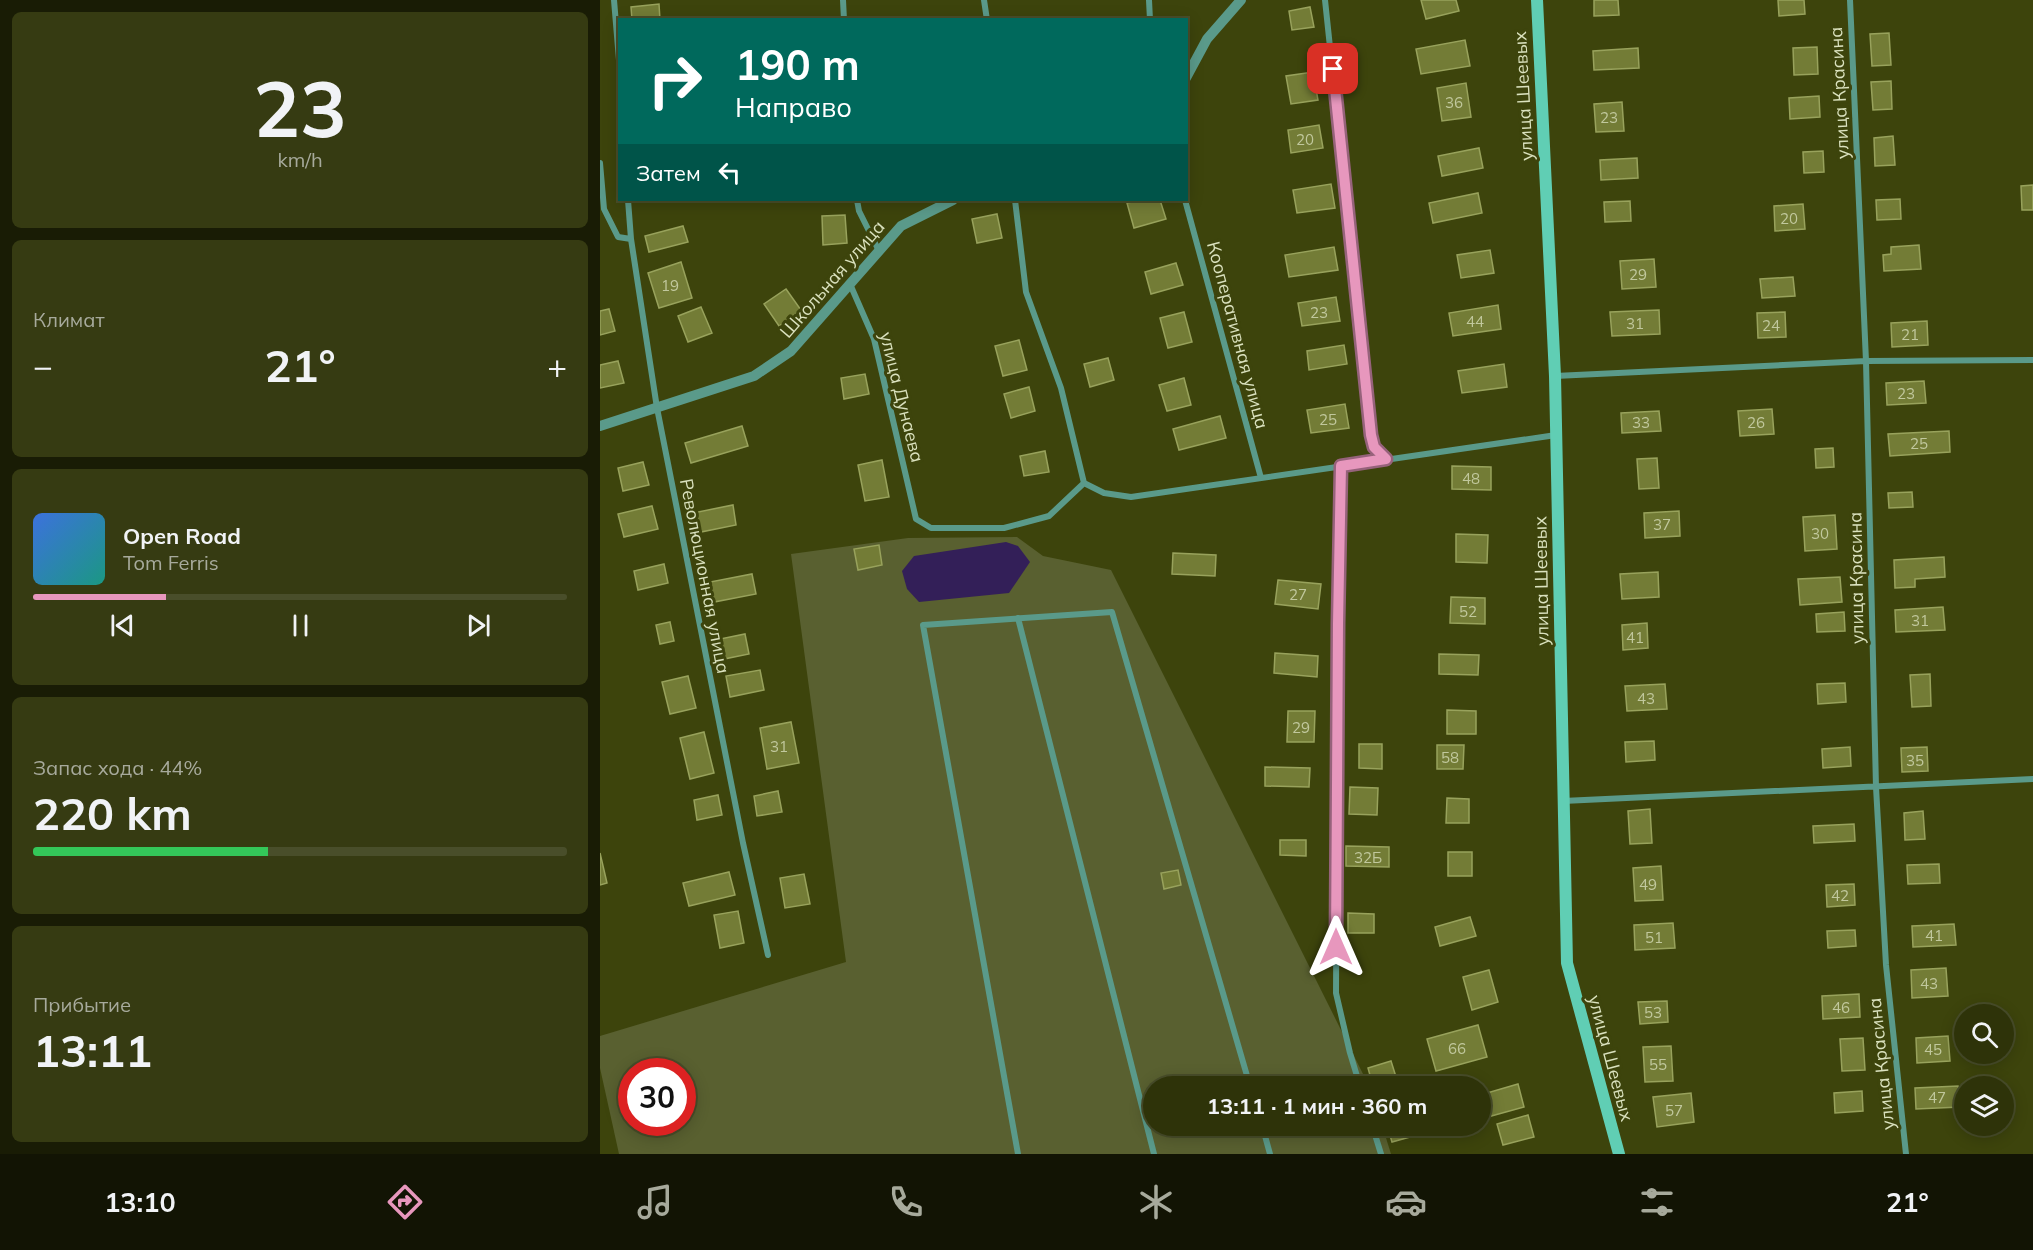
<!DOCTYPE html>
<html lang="ru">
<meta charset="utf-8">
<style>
:root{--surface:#2e3309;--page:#363b12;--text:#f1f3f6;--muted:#a7aa9c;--line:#494e2a;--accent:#e797bd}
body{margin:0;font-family:Mulish,sans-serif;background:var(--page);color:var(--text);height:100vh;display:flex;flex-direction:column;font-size:22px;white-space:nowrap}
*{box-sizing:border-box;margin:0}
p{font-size:20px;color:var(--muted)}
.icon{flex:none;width:33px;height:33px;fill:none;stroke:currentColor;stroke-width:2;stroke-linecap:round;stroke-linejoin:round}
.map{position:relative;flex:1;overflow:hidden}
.side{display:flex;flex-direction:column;gap:12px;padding:12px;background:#191c05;width:600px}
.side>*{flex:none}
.banner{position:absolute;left:18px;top:18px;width:570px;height:183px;border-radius:0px;box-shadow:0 3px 15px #0003,0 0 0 2px var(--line);background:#00695c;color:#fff;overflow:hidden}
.tools{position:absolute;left:1354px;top:1004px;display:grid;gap:12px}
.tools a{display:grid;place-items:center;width:60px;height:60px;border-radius:50%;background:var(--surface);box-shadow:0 3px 15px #0003,0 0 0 2px var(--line);font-size:30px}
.speed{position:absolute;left:18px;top:1058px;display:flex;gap:12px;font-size:30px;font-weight:700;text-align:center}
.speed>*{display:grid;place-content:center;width:78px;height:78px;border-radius:50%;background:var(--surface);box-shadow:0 3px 15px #0003,0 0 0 2px var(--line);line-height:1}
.speed .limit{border:9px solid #d22;background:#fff;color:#111}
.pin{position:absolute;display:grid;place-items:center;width:51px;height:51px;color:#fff;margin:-26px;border-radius:12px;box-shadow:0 3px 9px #0006}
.me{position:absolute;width:66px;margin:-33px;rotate:0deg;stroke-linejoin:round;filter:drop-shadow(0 0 4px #0008)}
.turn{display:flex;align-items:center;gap:21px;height:126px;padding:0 18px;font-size:27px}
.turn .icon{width:78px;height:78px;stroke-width:2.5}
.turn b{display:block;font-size:42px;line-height:51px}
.then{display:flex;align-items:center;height:57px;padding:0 18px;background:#0003;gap:12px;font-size:22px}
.big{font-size:45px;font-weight:700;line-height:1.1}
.side .card{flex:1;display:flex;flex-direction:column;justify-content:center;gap:9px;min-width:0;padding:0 21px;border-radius:9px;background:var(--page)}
.side .dial{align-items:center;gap:0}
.dial b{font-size:78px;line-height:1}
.song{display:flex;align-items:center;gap:18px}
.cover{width:72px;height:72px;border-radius:9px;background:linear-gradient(135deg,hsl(220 70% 55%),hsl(170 70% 35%))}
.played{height:6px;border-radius:3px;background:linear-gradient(90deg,var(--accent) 25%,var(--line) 25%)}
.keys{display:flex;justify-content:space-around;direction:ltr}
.heat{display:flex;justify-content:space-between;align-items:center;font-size:33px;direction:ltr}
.charge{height:9px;border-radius:4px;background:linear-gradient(90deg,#34c759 44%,var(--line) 0)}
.trip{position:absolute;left:543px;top:1076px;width:348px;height:60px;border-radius:30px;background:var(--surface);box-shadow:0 3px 15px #0003,0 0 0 2px var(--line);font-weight:700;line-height:60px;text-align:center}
.dock{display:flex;height:96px;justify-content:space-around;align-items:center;background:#121404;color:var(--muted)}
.dock .icon{width:42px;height:42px}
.dock .selected{color:var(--accent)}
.dock b{font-size:27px;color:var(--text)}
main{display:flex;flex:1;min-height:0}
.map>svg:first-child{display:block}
.green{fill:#596030;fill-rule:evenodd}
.water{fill:#331f58}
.building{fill:#737c36;stroke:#98a25c;stroke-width:1.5}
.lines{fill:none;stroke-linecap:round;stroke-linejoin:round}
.minor{stroke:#5a9a8a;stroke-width:6}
.tertiary{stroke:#5a9a8a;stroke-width:10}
.secondary{stroke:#60ceb4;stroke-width:12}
.route-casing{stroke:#96627b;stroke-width:15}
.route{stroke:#e797bd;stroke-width:10}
.labels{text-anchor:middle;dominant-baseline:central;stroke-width:6;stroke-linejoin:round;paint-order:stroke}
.number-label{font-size:15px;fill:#c1c89d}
.street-label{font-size:18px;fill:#dbe2bf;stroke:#3d440c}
</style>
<main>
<section class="side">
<div class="card dial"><b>23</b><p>km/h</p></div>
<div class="card"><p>Климат</p>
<div class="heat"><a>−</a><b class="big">21°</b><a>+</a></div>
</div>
<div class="card">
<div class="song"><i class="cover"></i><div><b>Open Road</b><p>Tom Ferris</p></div></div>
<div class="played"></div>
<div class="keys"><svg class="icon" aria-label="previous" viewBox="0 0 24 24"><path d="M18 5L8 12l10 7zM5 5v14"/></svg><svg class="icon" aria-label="pause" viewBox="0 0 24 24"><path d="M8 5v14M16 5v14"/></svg><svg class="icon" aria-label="next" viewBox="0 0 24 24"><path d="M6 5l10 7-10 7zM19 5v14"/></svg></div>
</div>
<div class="card"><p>Запас хода · 44%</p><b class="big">220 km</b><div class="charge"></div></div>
<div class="card"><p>Прибытие</p><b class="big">13:11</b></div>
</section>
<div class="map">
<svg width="1433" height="1154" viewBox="0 0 1433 1154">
<rect width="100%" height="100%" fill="#3d440c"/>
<path class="green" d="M417 537 443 556 511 570 769 1086H554V1125H782L791 1154H19L0 1068V1036L246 962 191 554 308 538ZM32 1071H82V1122H32Z"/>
<path class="water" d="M406 542 418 546 430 562 409 593 319 602 307 589 302 571 314 556Z"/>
<path class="building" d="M821 0H856L859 11 826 19Z
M994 0H1018L1019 15 994 16Z
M1178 0H1204L1205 14 1179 16Z
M59 4 60 20H32L31 7Z
M710 7 714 27 692 30 689 11Z
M1289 33 1291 65 1272 66 1270 34Z
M865 40 870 66 821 74 816 49Z
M1217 47 1218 74 1194 75 1193 48Z
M1038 48 1039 68 994 70 993 51Z
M713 72 718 100 691 104 686 76Z
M1291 81 1292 109 1273 110 1271 82Z
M866 83 871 117 842 121 837 88Z
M1219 96 1220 117 1190 119 1189 98Z
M1022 102 1024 131 996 132 994 104Z
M719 125 723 148 691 153 688 130Z
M1293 136 1295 165 1275 166 1274 138Z
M879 148 883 168 842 176 838 156Z
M1223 151 1224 172 1204 173 1203 152Z
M1037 158 1038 178 1001 180 1000 160Z
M731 184 735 208 697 213 693 190Z
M1433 185V210H1422L1421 186Z
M878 193 882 213 833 223 829 203Z
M1300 199 1301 219 1277 220 1276 200Z
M542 200H560L566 219 534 228 527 203Z
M1030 201 1031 221 1005 222 1004 202Z
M1203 204 1205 229 1175 231 1174 206Z
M397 214 402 238 377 243 372 219Z
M245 215 247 243 223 245 222 216Z
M83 226 88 242 49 252 45 236Z
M1319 245 1321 269 1284 271 1283 255 1291 254V247Z
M734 247 738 270 689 277 685 255Z
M890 250 894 273 861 278 857 255Z
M1054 259 1056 287 1022 289 1020 261Z
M81 262 92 298 59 308 48 273Z
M576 263 583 285 551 294 545 272Z
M1193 277 1195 296 1162 298 1160 279Z
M186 289 201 310 179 326 164 304Z
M736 297 740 321 702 326 698 303Z
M898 305 901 329 853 336 849 313Z
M101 307 112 333 88 342 78 316Z
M9 309 15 331 0 335V311Z
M1059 310 1060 334 1012 336 1010 312Z
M584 312 592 342 568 348 560 318Z
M1185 312 1186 337 1158 338 1157 313Z
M1327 321 1328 345 1292 347 1291 323Z
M419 340 427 370 403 376 395 346Z
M744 345 747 364 709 370 707 351Z
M508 358 514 380 490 387 484 364Z
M18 361 24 383 0 388V365Z
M904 364 907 387 862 393 858 371Z
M265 374 269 394 244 399 241 378Z
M584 378 591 405 567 411 559 385Z
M1324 381 1326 403 1287 405 1286 383Z
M429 387 435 411 411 418 404 394Z
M745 404 749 428 711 433 707 410Z
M1172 409 1174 434 1140 436 1138 411Z
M1059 411 1061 431 1022 433 1021 413Z
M620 416 626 438 579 450 573 429Z
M142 426 148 446 91 463 85 443Z
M1349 431 1350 452 1290 456 1288 434Z
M1233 448 1234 467 1216 468 1215 449Z
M445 451 449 472 424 476 420 456Z
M1057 458 1059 488 1039 489 1037 459Z
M282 460 289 497 265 501 258 465Z
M43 462 49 485 23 491 18 468Z
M852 466 891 467V490L852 489Z
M1312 492 1313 507 1289 508 1288 493Z
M133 505 136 525 96 533 93 513Z
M52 506 58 529 24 537 18 514Z
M1079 511 1080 536 1045 538 1044 513Z
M1235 515 1237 549 1205 551 1203 517Z
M856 534 888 535 887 563 856 562Z
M279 545 282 565 258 570 254 549Z
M573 553 616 555 615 576 572 574Z
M1344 557 1345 577 1315 579V587L1295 588 1294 560Z
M64 564 68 583 38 590 34 571Z
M1058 572 1059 597 1022 599 1020 574Z
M152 574 156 594 114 602 110 582Z
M1240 577 1242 602 1200 605 1198 579Z
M678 580 721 584 718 609 675 604Z
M851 597 885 598V624L850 623Z
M1343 607 1345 630 1296 632 1295 610Z
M1244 612 1245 631 1217 632 1216 614Z
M70 622 74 641 60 644 56 625Z
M1047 623 1048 648 1023 650 1022 625Z
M145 634 149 654 124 659 120 639Z
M675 653 718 656 717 677 674 673Z
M839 654 879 655 878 675 839 674Z
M160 670 164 690 130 697 126 676Z
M1330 674 1331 706 1312 707 1310 675Z
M88 676 96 708 70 714 62 682Z
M1245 683 1246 702 1218 704 1217 684Z
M1065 684 1067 709 1027 711 1025 686Z
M847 710 876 711V734H847Z
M688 711H715L714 742H687Z
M191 722 199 763 167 769 160 728Z
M104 732 114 773 90 779 80 738Z
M1054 741 1055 760 1026 762 1025 742Z
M759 744H782V769L759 768Z
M837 745H864L863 769H837Z
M1250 747 1251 766 1223 768 1222 749Z
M1327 747 1328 771 1302 772 1301 748Z
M665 767 710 768 709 787 665 786Z
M750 787 778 788 777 815 749 814Z
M178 791 182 812 157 816 154 796Z
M118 795 122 815 97 820 94 800Z
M847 798 869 799V823H846Z
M1050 809 1052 843 1030 844 1028 811Z
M1323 811 1325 839 1305 840 1304 813Z
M1254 824 1255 841 1214 843 1213 826Z
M680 840H706V856L680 855Z
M746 846 789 847V867L746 866Z
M848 852H872V876H848Z
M0 853 7 883 0 885Z
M1339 864 1340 883 1308 884 1307 865Z
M1061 866 1063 900 1035 901 1033 868Z
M578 870 581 885 564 889 561 873Z
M129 872 135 895 89 906 83 883Z
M204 874 210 904 185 908 180 878Z
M1254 884 1255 905 1227 907 1226 885Z
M138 911 144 943 120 948 114 915Z
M748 913 774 914V933H748Z
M870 917 876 936 840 946 835 927Z
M1073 923 1075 948 1035 950 1034 925Z
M1354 924 1356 945 1313 947 1312 926Z
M1255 930 1256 946 1228 948 1227 931Z
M1346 968 1348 996 1312 998 1311 970Z
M889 970 898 1002 872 1010 863 977Z
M1259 994 1260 1017 1223 1019 1222 996Z
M1067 1001 1068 1022 1040 1024 1038 1002Z
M878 1025 887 1057 836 1071 827 1039Z
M1348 1036 1350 1061 1317 1063 1316 1038Z
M1263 1038 1265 1070 1242 1071 1240 1039Z
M1071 1046 1073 1081 1045 1082 1043 1047Z
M791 1061 797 1080 773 1086 768 1068Z
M918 1084 924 1107 884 1118 880 1104V1095Z
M1358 1086 1360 1107 1316 1109 1315 1088Z
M1262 1091 1263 1111 1235 1113 1234 1093Z
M1091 1093 1094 1122 1057 1127 1053 1097Z
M928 1115 934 1137 903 1145 897 1124Z
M787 1125H826L828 1132 792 1142Z"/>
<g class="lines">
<path class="minor" d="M14 0 20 72
M243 0 244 20
M384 0 387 20
M549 0 550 20
M725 0 771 435 774 447 786 459
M1250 0 1266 361 1276 787 1286 965 1306 1154
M0 163 4 209 18 237 31 239
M28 200 31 239 57 408 143 843 168 955
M257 200 259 211 279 251
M415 200 426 292 461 388 484 483
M585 200 661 478
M250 284 274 339 316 519 331 528H404L449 516 484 483
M955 376 1266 361 1433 360
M741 466 738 624 736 993 750 1053 760 1086
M484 483 504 493 531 497 956 435
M418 618 554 1154
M963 801 1433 779
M662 1125 670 1154
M772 1125 781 1154
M418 1154 323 625 512 612 650 1086"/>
<path class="tertiary" d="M586 78 607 39 641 0
M0 426 154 376 191 351 301 226 353 200"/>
<path class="secondary" d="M937 0 955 376 967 963 1019 1154"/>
</g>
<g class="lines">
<defs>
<path id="route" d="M733 69 771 435 774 447 786 459 741 466 738 624 736 947"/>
</defs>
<use href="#route" class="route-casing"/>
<use href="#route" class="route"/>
</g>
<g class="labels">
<g class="number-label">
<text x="854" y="102">36</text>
<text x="1009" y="117">23</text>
<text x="705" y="139">20</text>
<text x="1189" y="218">20</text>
<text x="1038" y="274">29</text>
<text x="70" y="285">19</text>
<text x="719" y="312">23</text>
<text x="875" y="321">44</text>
<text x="1035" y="323">31</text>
<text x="1171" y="325">24</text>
<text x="1310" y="334">21</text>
<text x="1306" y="393">23</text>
<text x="728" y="419">25</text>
<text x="1041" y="422">33</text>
<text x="1156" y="422">26</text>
<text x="1319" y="443">25</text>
<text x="871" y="478">48</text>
<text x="1062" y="524">37</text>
<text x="1220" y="533">30</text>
<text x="698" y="594">27</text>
<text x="868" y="611">52</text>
<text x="1320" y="620">31</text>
<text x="1035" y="637">41</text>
<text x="1046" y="698">43</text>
<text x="701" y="727">29</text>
<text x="179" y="746">31</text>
<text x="850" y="757">58</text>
<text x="1315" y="760">35</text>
<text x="768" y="857">32Б</text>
<text x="1048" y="884">49</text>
<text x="1240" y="895">42</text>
<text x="1334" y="935">41</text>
<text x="1054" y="937">51</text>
<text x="1329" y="983">43</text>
<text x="1241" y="1007">46</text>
<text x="1053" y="1012">53</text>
<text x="857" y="1048">66</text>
<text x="1333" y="1049">45</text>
<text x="1058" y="1064">55</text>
<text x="1337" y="1097">47</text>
<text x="1074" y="1110">57</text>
</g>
<g class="street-label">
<text transform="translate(1239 93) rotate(-93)">улица Красина</text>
<text transform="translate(923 96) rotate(-93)">улица Шеевых</text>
<text transform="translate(232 279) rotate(-49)">Школьная улица</text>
<text transform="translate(638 335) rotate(75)">Кооперативная улица</text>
<text transform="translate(302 397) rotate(76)">улица Дунаева</text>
<text transform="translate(105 576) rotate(79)">Революционная улица</text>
<text transform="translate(1256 578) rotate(-91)">улица Красина</text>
<text transform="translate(941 581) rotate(-91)">улица Шеевых</text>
<text transform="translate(1011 1058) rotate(75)">улица Шеевых</text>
<text transform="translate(1281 1064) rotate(-96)">улица Красина</text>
</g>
</g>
</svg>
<div class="tools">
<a><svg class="icon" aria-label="search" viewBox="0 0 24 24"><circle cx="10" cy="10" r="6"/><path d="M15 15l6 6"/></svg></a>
<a><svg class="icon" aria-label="layers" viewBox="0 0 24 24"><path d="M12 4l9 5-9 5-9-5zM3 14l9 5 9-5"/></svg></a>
</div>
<div class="speed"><div class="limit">30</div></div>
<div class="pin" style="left:733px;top:69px;background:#d93025"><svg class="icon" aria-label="arrive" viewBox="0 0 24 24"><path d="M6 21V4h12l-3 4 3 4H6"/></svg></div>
<svg class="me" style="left:736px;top:947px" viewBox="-20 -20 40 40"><path d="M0-17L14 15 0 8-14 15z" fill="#e797bd" stroke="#fff" stroke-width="4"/></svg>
<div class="trip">13:11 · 1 мин · 360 m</div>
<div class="banner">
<div class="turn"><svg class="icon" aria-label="right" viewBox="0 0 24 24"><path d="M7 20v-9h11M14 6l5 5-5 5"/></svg><div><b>190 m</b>Направо</div></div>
<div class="then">Затем<svg class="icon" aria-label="left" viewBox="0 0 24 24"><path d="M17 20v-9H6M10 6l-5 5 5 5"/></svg></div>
</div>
</div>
</main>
<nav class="dock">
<b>13:10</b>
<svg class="icon selected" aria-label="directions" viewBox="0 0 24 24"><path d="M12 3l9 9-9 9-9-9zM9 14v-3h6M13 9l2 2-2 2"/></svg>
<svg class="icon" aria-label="music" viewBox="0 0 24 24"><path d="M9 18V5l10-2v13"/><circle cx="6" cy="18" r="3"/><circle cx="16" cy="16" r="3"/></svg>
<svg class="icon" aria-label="phone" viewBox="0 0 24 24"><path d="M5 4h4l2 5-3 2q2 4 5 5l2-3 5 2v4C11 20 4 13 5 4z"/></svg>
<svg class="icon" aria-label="climate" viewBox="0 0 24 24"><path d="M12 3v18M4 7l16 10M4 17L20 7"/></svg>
<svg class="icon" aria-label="car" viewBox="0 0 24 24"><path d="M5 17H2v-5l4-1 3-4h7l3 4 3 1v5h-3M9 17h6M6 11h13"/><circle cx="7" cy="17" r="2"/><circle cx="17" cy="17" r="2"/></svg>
<svg class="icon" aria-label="filters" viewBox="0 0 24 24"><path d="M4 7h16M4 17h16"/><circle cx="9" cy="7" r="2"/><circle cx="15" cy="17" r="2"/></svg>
<b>21°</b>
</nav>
